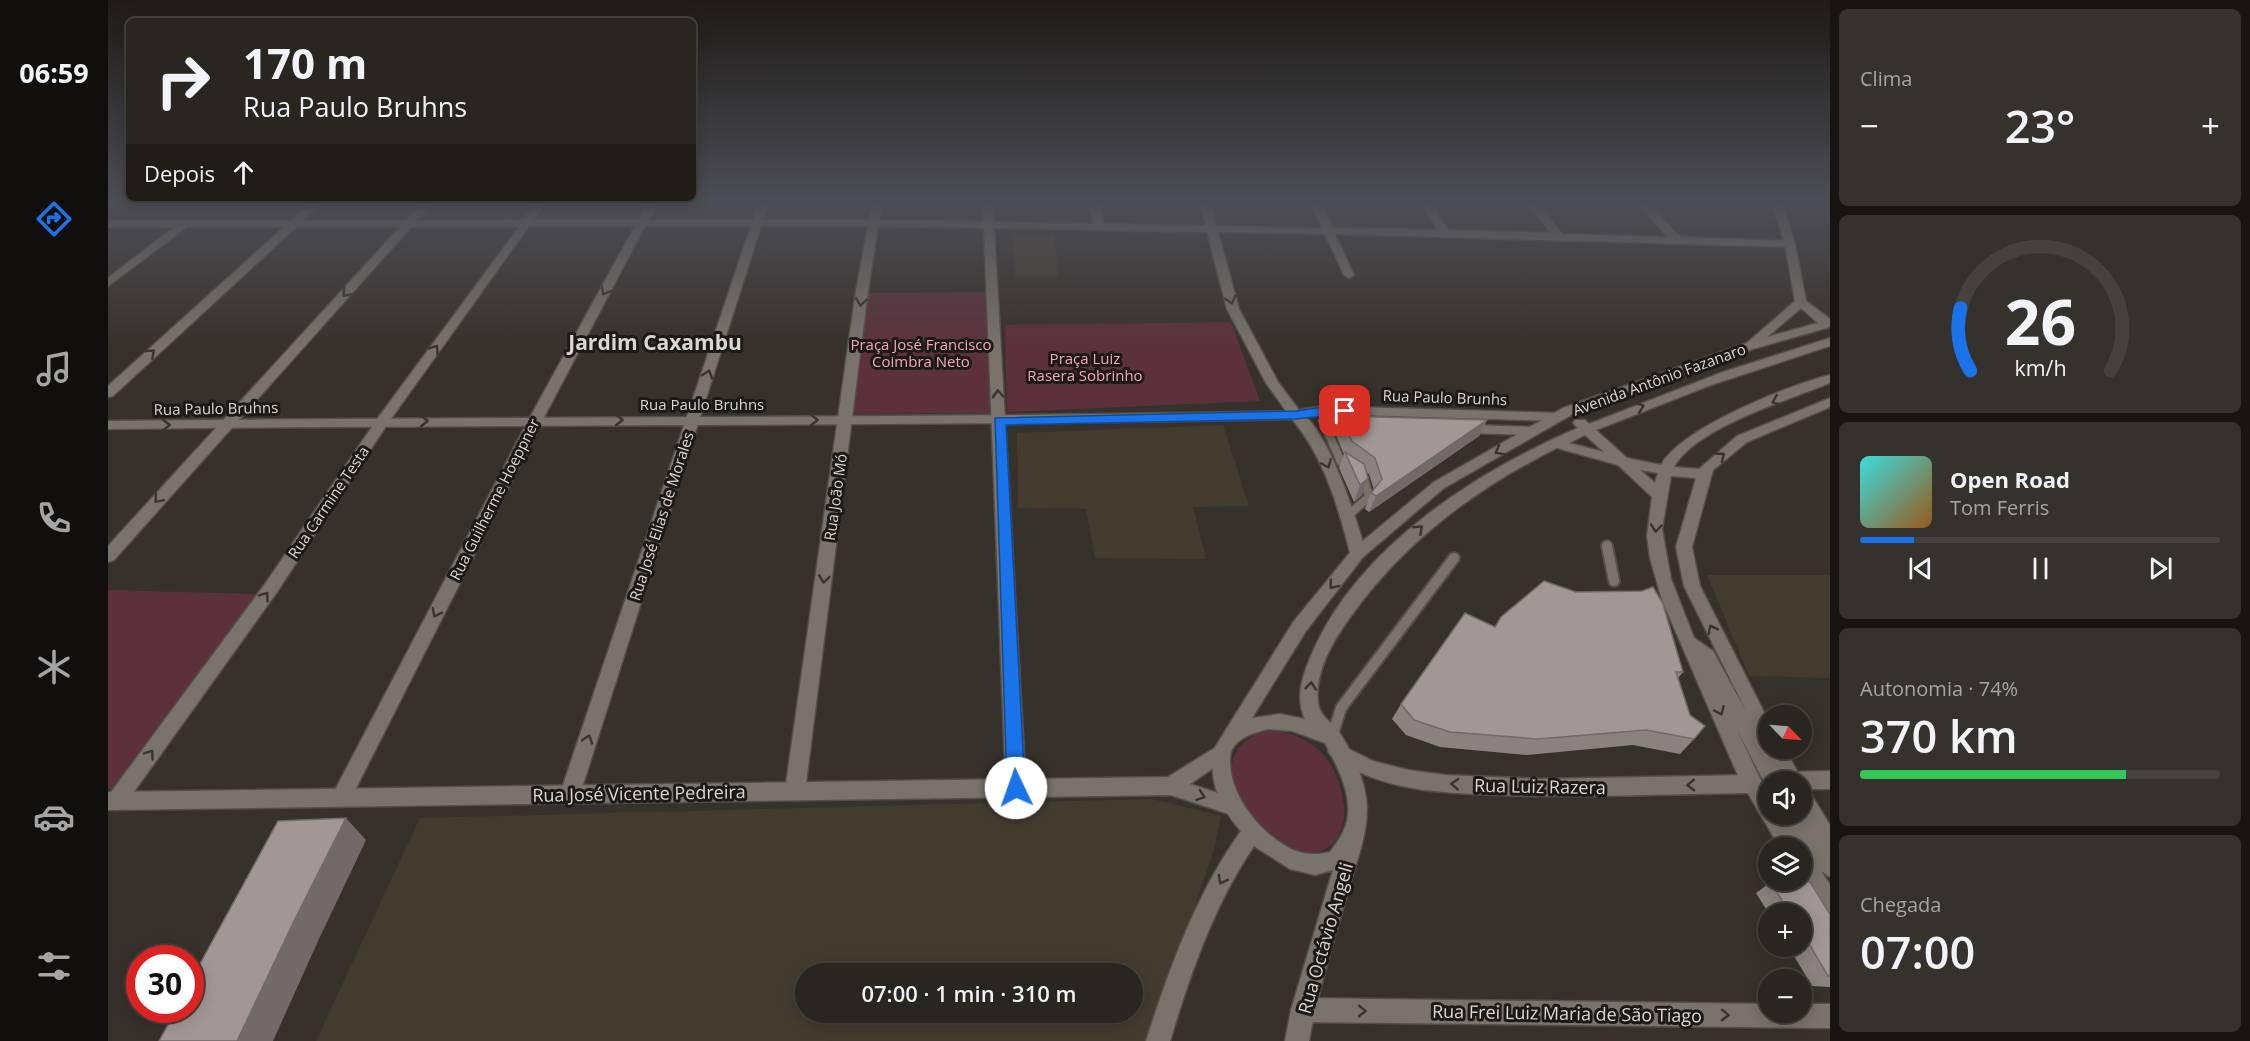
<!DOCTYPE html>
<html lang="pt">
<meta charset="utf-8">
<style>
:root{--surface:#292520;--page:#35312d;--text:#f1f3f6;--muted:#a5a5a5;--line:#45423e;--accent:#1a73e8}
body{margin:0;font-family:"Open Sans",sans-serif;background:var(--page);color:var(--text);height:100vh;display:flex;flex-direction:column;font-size:22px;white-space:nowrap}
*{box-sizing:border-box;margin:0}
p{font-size:20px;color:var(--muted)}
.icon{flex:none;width:33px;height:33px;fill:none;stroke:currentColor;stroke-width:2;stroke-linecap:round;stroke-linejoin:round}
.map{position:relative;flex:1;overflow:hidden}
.drawer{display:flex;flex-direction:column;gap:9px;padding:9px;background:#171412;width:420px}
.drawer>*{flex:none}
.top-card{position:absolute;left:18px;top:18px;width:570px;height:183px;border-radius:9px;box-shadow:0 3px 15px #0003,0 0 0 2px var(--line);background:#292520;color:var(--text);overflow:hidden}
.needle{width:39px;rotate:115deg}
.fabs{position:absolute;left:1650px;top:705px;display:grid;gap:12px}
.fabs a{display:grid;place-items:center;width:54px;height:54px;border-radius:50%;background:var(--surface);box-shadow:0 3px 15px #0003,0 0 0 2px var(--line);font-size:30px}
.speed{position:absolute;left:18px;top:945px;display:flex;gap:12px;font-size:30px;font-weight:700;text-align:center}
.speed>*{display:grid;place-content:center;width:78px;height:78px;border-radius:50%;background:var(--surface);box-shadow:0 3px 15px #0003,0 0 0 2px var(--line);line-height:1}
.speed .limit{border:9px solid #d22;background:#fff;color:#111}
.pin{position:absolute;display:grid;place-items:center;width:51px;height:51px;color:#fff;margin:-26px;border-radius:12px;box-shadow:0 3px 9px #0006}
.me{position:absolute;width:66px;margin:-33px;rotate:357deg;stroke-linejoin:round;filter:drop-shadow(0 0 4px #0008)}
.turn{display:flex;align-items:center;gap:21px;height:126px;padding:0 18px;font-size:27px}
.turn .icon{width:78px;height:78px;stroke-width:2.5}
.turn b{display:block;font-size:42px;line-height:51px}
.then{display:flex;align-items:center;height:57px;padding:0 18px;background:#0003;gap:12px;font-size:22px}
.big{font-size:45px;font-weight:600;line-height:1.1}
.drawer .card{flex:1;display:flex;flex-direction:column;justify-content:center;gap:9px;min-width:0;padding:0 21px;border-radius:9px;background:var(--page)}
.drawer .dial{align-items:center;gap:0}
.dial svg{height:156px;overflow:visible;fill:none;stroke:var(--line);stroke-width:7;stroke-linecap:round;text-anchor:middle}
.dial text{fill:var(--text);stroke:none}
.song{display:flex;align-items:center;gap:18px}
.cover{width:72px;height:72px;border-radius:9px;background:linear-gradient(135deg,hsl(180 70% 55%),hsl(30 70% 35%))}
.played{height:6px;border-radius:3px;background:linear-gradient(90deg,var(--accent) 15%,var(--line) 15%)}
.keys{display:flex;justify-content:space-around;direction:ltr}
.heat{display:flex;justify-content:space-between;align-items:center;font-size:33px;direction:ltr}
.charge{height:9px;border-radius:4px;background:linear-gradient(90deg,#34c759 74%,var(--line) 0)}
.trip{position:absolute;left:687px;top:963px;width:348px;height:60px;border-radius:30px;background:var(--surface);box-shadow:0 3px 15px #0003,0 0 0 2px var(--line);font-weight:600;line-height:60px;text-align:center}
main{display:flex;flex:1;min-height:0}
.dock{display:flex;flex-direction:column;width:108px;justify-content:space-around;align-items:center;background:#100f0d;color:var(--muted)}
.dock .icon{width:42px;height:42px}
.dock .on{color:var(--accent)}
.dock b{font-size:27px;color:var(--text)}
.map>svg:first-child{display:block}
.built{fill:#443b2f;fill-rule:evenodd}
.green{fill:#5c313c}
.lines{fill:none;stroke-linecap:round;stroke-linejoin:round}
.service-far1-casing{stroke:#534e48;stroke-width:11}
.service-casing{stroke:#534e48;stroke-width:14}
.minor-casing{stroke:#534e48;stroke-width:3}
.tertiary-casing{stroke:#534e48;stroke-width:3}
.secondary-casing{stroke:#534e48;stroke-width:3}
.service-far1{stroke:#79736b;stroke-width:8}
.service{stroke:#79736b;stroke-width:10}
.minor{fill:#79736b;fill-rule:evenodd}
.tertiary{fill:#79736b;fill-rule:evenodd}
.secondary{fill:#79736b;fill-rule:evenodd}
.wall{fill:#8b827f}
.shaded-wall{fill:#716a68}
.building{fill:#a29794;stroke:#716a68;stroke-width:1.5}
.oneway{stroke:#383530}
.route{fill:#1a73e8;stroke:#114b97;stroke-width:1.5}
.labels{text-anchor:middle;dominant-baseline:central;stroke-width:6;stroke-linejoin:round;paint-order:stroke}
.park-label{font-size:15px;fill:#f6a5b8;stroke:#1c1a17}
.street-label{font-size:15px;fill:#dad6d2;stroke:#1c1a17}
.near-street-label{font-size:18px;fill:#dad6d2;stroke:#1c1a17}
.district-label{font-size:21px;font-weight:bold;fill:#dad6d2;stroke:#1c1a17}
</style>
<main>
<nav class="dock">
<b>06:59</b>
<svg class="icon on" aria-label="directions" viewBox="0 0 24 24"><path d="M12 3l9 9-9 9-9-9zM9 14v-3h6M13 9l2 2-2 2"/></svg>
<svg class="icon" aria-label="music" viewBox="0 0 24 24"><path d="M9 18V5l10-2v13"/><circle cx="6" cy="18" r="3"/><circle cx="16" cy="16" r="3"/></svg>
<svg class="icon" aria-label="phone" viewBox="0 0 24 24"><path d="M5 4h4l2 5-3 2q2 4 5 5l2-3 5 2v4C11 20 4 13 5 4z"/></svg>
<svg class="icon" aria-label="climate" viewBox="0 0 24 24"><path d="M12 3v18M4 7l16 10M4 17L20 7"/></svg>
<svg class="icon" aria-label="car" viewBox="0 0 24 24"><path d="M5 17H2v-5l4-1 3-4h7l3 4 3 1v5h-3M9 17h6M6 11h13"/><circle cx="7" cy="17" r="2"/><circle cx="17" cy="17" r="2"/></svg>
<svg class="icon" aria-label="filters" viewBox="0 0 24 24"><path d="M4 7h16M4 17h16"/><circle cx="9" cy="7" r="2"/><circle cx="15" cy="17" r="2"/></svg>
</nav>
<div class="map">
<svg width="1722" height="1041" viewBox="0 0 1722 1041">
<rect width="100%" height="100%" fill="#37312b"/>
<path class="built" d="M905 235H946L951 277H907Z
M1115 425 1141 506 1085 507 1098 559 987 558 978 509 910 508 909 433Z
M1599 575H1722V678L1641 676Z
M1044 799 1113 816 1107 846 1043 1041H208L312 818ZM698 974H1024V1012H698Z"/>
<path class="green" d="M879 292 883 413 743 414 760 293Z
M1123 322 1152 401 899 412 897 325Z
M0 590 150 594 4 789H0Z
M1157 730C1205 732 1231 761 1236 807 1237 820 1234 836 1224 844 1215 851 1202 858 1190 855 1185 853 1179 848 1175 845 1135 819 1092 755 1157 730Z"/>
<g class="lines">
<defs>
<path id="service-far1" d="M1362 429 1425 431
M1239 516 1261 497 1255 476 1233 462 1220 432 1221 426 1240 425"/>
<path id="service" d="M1499 546 1506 581
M1224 737 1233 708 1346 558"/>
<path id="minor" d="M0 203H9L0 209Z
M202 203H213L195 221H298L314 203H324L309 221 415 220 428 203H438L425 220H531L540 203H550L541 220H645L651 203H661L655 220H761L764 203H774L771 220 876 222 875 203H885L886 222 985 224 983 203H993L995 224 1098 226 1092 203H1102L1108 226 1214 228 1203 203H1213L1225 228 1330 230 1313 203H1323L1340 230 1443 233 1419 203H1429L1454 234 1560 237 1528 203H1539L1572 237 1682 241 1687 244 1682 247 1227 234 1246 275 1241 278 1236 275 1217 234 1110 232 1131 309 1170 382 1191 410 1214 406 1450 413 1457 417 1450 421 1214 414 1183 418 1158 383 1119 309 1099 232 886 228 918 788 915 794 908 797 901 794 898 788 876 228 770 226 760 291 697 791 694 797 687 800 680 797 677 791 748 291 760 226H653L472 794 469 800 462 803 455 800 452 794 643 226H537L434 421 240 804 233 807 226 804 223 798 226 792 420 421 527 226H421L280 423 169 592 15 807 8 810 1 807V795L157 584 270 418 411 227H303L6 560 0 562V546L292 227H188L5 396 0 397V386L176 227H79L0 286V278L66 227H0V221H183Z
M1229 743 1265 761 1300 770 1337 775 1433 779 1642 775 1649 778 1652 784 1649 790 1642 793C1559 794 1475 798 1391 795 1340 793 1287 792 1241 767 1233 762 1224 759 1220 751L1222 745Z
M1722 771V789H1694V782L1674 781 1677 775 1684 772Z
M1195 998 1660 1004V1012H1694V1004H1722V1028L1195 1022 1187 1018 1183 1010 1187 1002Z"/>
<path id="tertiary" d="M1188 411C1218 419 1250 524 1258 553L1255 557H1245L1242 553C1230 506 1216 457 1184 419 790 427 395 424 0 429V421C396 416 792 419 1188 411Z
M1113 744 1120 746 1122 752 1120 758 1082 784 1131 800 1134 806 1131 812 1124 815 1063 795 0 810V792L1060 777Z"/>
<path id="secondary" d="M1664 203H1674L1687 244 1698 301 1722 319V327L1645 349 1465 414 1336 488 1255 557 1198 631 1144 718 1172 714 1197 719C1186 696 1196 671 1206 649 1253 545 1370 471 1470 428L1465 423 1467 420H1477L1481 424 1615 372 1722 338V346L1603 385 1488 430 1519 458 1553 465C1573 428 1681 385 1722 375V383C1681 400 1588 427 1566 467L1591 469 1629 436 1722 398V407L1639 442 1605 470 1584 547 1592 586 1660 720V748H1677L1694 781 1655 780 1628 728 1660 795V814H1694V788L1701 791 1722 825V877L1713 871 1722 885V914L1714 911 1694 879V851L1700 854 1691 842 1694 848V850V848H1672L1631 778 1554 600 1542 558 1539 536 1544 497 1510 465 1449 448C1367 489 1297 541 1243 616 1226 639 1206 672 1210 703 1212 717 1224 722 1231 732 1245 753 1258 782 1259 808 1259 835 1249 861 1241 887 1227 938 1210 989 1201 1041H1177L1183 1010 1225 870 1207 875 1182 869 1146 846C1106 905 1083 972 1062 1041H1038C1062 967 1088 894 1133 831 1111 806 1103 785 1104 752L1186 621 1245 549 1326 482 1455 408 1639 343 1687 301 1677 244ZM1693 308 1710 323 1659 337ZM1477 435 1496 452 1461 443ZM1532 470 1550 473 1547 483ZM1563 476 1588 478 1568 547 1576 586 1639 713 1605 651 1586 638 1563 579 1554 529ZM1160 729 1184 731 1217 743C1230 768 1250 803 1235 832 1232 839 1226 846 1222 852 1209 855 1197 855 1185 850 1154 835 1123 798 1122 763 1122 756 1122 751 1127 745 1134 736 1149 732 1160 729Z"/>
</defs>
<use href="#service-far1" class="service-far1-casing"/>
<use href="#service" class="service-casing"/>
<use href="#minor" class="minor-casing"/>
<use href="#tertiary" class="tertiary-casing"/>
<use href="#secondary" class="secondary-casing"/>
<use href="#service-far1" class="service-far1"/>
<use href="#service" class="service"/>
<use href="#minor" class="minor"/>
<use href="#tertiary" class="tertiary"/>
<use href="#secondary" class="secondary"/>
</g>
<path class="wall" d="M1216 405H1223L1214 429 1210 421Z
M1233 416 1379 420 1371 436 1261 512 1257 509 1263 493 1266 490 1261 474 1258 472 1254 495 1246 502 1231 468 1236 454 1227 433Z
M1387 627 1575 672 1570 678 1586 739 1572 754 1525 745 1419 755 1332 747 1298 735 1284 719 1293 704Z
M1663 882 1722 914V987L1704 986 1680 946H1694V914H1661L1648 893Z"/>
<path class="shaded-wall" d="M1379 420 1371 436 1261 512 1268 496Z
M1260 478 1254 495 1246 502 1252 485Z
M238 818 258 840 211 939 165 1041H129L187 919Z"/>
<path class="building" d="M1216 405H1223L1219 413Z
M1233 416 1379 420 1268 496 1263 493 1274 479 1267 458 1244 441Z
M1237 452 1256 464 1260 478 1252 485Z
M1436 581 1468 592 1534 591 1545 587 1555 604 1575 672H1568L1582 715 1597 726 1586 739 1538 730 1430 739 1342 732 1306 720 1293 704 1357 613 1387 627 1393 617Z
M238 818 187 919 129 1041H51L68 1010H82V982L170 821Z
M1663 882H1702L1722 914V976H1720L1694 932V914H1682Z"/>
<defs><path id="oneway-chevron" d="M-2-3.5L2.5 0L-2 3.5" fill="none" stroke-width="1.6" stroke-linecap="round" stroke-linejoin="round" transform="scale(1.5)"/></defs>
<g class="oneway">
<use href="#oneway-chevron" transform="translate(497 291) rotate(119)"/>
<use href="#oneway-chevron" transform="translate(238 293) rotate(133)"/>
<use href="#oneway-chevron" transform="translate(1123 300) rotate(74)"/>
<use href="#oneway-chevron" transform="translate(753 302) rotate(98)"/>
<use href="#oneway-chevron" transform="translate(327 349) rotate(-54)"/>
<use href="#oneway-chevron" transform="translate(43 353) rotate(-42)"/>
<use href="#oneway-chevron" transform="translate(600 374) rotate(-72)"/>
<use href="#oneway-chevron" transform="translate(890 394) rotate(-93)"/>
<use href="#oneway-chevron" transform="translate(1668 401) rotate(158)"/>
<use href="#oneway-chevron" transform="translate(1532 407) rotate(-21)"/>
<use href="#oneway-chevron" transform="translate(511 420)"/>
<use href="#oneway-chevron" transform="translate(706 420)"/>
<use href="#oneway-chevron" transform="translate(316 421)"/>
<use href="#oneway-chevron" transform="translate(58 425)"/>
<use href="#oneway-chevron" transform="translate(1391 451) rotate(151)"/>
<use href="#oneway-chevron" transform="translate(1613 456) rotate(-38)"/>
<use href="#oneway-chevron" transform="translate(1219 464) rotate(67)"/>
<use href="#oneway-chevron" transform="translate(50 499) rotate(131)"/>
<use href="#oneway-chevron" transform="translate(1548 528) rotate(95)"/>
<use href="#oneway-chevron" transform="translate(1311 529) rotate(-44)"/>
<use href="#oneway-chevron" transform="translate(716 579) rotate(98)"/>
<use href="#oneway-chevron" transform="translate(1225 585) rotate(129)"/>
<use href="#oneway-chevron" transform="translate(157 596) rotate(-54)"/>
<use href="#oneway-chevron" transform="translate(328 613) rotate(117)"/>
<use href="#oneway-chevron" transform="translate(1604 629) rotate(-117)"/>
<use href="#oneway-chevron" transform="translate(1203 686) rotate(-84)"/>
<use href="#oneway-chevron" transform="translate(1612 711) rotate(66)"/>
<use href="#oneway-chevron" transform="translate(480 739) rotate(-72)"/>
<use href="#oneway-chevron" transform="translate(42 754) rotate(-54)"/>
<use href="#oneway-chevron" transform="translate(1347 784) rotate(-177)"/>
<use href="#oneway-chevron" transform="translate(1583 785) rotate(179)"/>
<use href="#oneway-chevron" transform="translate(1093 796) rotate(19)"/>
<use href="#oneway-chevron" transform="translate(1114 880) rotate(118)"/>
<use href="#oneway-chevron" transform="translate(1254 1011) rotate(1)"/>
<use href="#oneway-chevron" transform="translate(1617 1015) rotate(1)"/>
</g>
<linearGradient id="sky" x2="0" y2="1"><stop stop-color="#1e1b18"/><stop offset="0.58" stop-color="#4d4e55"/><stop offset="1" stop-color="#4d4e55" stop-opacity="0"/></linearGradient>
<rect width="1722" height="349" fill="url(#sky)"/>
<path class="route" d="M1214 407H1237L1243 411C1238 415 1199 417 1188 419L898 425 917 788 914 794 908 796 902 794 899 788 887 418 1188 411Z"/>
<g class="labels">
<g class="park-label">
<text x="813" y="344">Praça José Francisco<tspan x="813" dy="17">Coimbra Neto</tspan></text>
<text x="977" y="358">Praça Luiz<tspan x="977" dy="17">Rasera Sobrinho</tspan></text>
</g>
<g class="street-label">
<text transform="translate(1551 379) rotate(-20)">Avenida Antônio Fazanaro</text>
<text transform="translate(1337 397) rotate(2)">Rua Paulo Brunhs</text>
<text x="594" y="404">Rua Paulo Bruhns</text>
<text transform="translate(108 408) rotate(-1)">Rua Paulo Bruhns</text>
<text transform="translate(727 497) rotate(-82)">Rua João Mó</text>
<text transform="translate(386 499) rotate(-63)">Rua Guilherme Hoeppner</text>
<text transform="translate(220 502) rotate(-56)">Rua Carmine Testa</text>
<text transform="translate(553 516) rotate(-72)">Rua José Elias de Morales</text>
</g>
<g class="near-street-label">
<text transform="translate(1432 786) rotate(1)">Rua Luiz Razera</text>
<text transform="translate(531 793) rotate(-1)">Rua José Vicente Pedreira</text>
<text transform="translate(1217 938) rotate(-74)">Rua Octávio Angeli</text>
<text transform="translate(1459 1013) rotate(1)">Rua Frei Luiz Maria de São Tiago</text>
</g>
<g class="district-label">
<text x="547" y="342">Jardim Caxambu</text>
</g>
</g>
</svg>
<div class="fabs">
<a><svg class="needle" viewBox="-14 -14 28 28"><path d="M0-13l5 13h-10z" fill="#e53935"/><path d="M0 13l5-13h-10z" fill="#a5a5a5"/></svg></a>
<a><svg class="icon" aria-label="sound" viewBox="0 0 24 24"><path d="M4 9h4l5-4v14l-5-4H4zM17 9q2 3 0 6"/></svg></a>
<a><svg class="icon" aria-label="layers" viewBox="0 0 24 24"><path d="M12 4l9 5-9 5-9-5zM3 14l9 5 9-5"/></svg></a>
<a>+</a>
<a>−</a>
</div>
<div class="speed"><div class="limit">30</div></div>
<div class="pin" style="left:1237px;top:411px;background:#d93025"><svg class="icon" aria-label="arrive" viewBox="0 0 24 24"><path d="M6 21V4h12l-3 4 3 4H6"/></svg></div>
<svg class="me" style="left:908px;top:788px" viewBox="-20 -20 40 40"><circle r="19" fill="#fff"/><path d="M0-13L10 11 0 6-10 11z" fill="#1a73e8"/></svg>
<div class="trip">07:00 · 1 min · 310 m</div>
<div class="top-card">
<div class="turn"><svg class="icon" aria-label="right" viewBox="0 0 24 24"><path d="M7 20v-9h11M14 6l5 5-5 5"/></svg><div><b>170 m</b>Rua Paulo Bruhns</div></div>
<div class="then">Depois<svg class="icon" aria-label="ahead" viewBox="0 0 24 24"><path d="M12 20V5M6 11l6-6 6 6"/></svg></div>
</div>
</div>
<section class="drawer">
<div class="card"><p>Clima</p>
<div class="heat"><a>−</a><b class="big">23°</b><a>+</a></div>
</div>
<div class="card dial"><svg viewBox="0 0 100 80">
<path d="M14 69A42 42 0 1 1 86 69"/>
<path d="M14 69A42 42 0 0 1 9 37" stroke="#1a73e8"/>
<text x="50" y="56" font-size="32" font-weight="700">26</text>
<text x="50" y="72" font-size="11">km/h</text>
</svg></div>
<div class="card">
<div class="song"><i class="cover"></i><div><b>Open Road</b><p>Tom Ferris</p></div></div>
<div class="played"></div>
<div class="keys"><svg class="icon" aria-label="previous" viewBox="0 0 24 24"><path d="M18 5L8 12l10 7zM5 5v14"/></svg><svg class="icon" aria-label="pause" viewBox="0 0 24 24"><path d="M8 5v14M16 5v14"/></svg><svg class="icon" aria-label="next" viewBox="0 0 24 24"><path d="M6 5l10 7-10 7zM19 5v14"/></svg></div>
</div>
<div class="card"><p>Autonomia · 74%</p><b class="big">370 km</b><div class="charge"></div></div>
<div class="card"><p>Chegada</p><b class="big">07:00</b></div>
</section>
</main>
